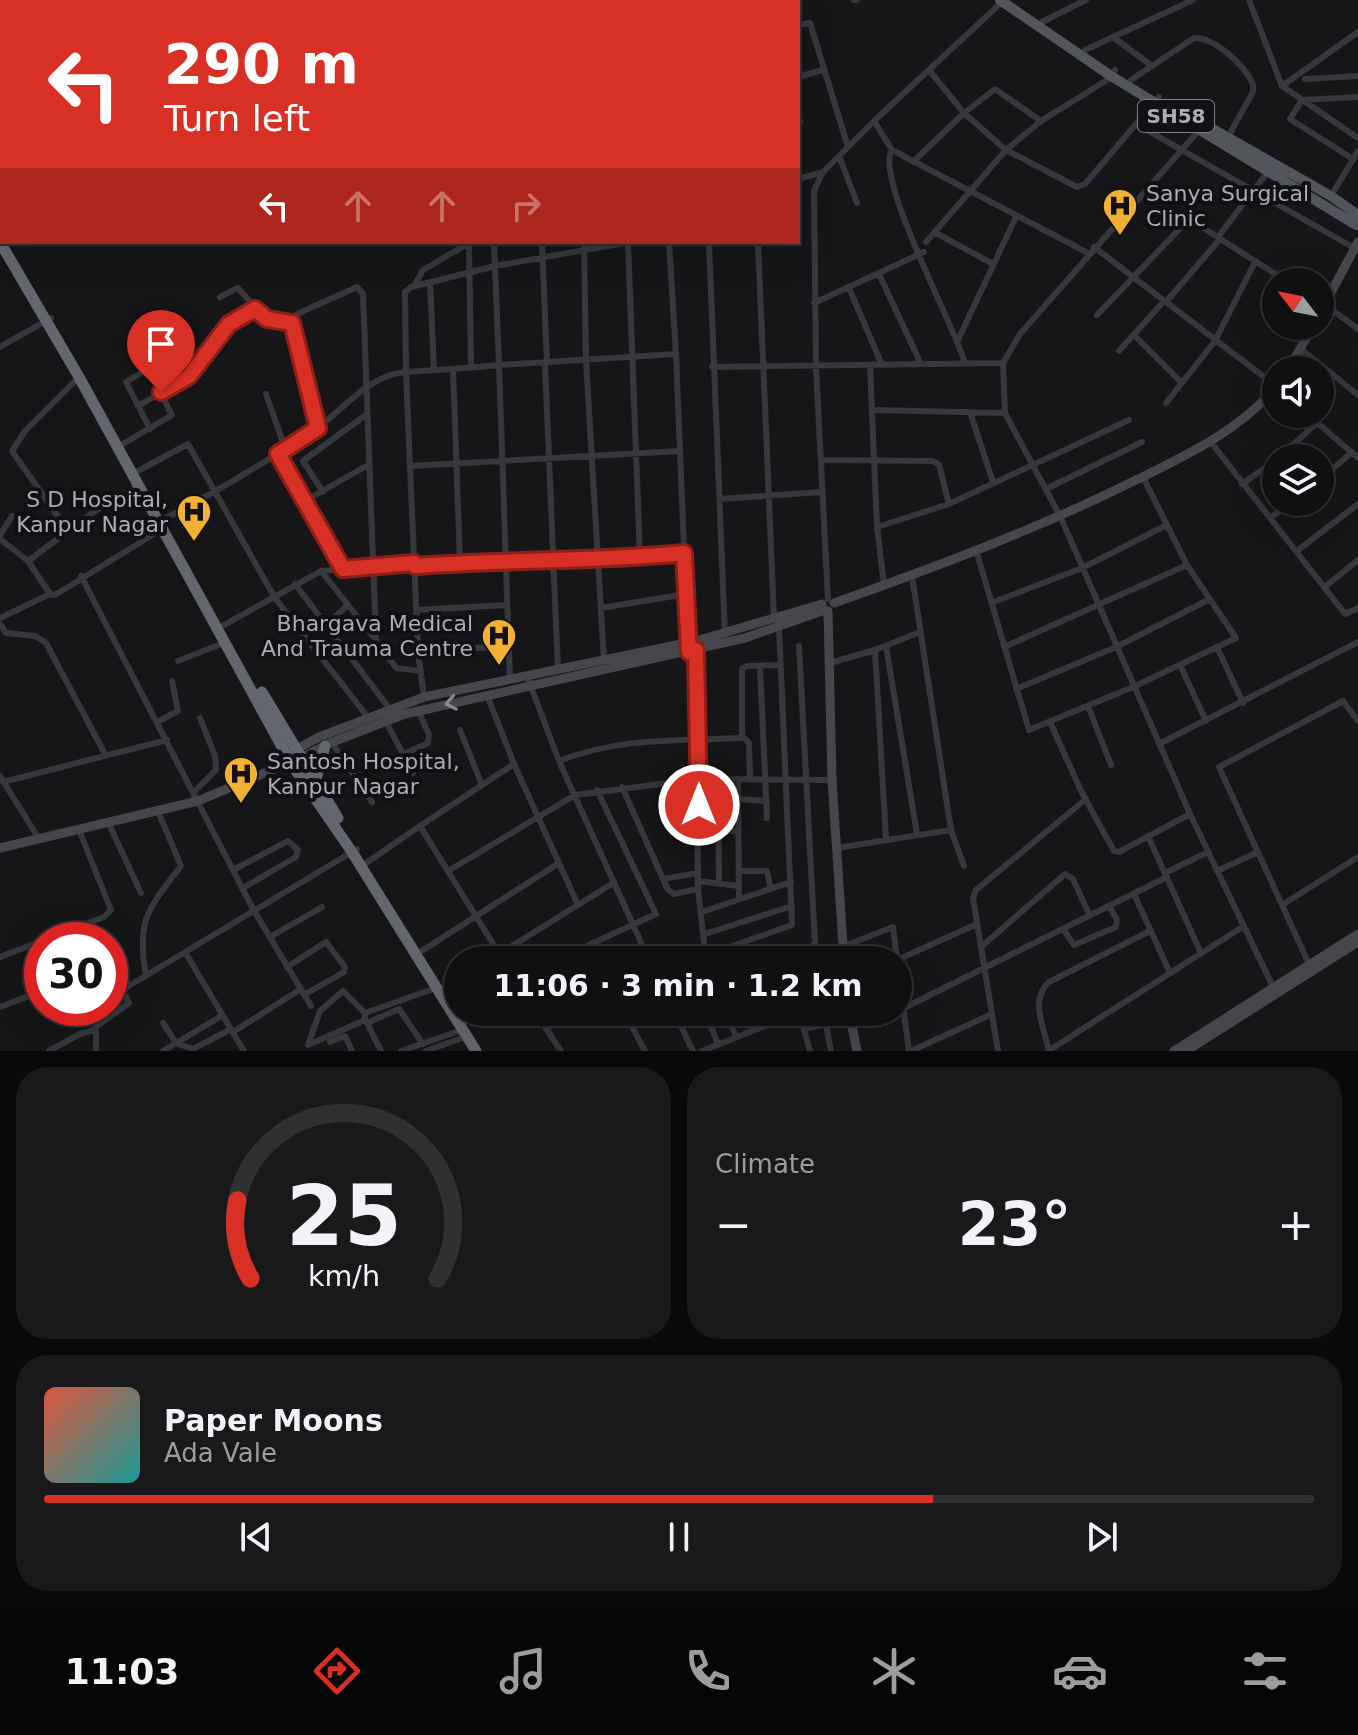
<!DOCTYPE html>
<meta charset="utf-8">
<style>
:root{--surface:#101012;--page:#19191b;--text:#f1f3f6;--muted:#9c9d9f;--line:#303032;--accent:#d93025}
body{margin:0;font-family:"DejaVu Sans",sans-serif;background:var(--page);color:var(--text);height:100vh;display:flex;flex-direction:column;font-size:30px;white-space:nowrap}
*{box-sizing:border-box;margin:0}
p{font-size:26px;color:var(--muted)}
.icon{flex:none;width:44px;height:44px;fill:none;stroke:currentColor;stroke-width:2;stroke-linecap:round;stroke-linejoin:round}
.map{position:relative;height:1051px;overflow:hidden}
.panel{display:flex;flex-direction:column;gap:16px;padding:16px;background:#09090a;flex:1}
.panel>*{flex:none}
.top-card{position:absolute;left:0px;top:0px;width:800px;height:244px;box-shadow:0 8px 32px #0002,0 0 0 2px var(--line);background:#d93025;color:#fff;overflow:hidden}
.needle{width:52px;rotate:302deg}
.tools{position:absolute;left:1262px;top:268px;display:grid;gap:16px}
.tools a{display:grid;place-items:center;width:72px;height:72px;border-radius:50%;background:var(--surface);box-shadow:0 8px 32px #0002,0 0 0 2px var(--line);font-size:40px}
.speed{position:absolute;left:24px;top:922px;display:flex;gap:16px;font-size:40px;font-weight:700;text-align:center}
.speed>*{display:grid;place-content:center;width:104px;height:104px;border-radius:50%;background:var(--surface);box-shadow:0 8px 32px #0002,0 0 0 2px var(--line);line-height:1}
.speed .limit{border:12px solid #d22;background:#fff;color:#111}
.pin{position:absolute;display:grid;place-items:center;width:68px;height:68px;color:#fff;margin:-82px -34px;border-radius:50% 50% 50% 0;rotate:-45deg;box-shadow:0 0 8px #0007}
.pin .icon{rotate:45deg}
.me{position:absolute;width:88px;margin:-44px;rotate:0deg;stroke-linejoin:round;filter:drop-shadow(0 0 6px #0008)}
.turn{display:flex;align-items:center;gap:28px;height:168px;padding:0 32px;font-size:36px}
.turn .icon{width:104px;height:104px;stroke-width:2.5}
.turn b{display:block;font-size:56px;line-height:68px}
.lanes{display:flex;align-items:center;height:76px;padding:0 32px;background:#0003;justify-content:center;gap:40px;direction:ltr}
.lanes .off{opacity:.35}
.big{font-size:60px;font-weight:700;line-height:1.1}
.panel .widget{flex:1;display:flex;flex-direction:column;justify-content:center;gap:12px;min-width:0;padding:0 28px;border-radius:32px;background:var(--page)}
.panel .dial{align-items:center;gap:0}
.dial svg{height:208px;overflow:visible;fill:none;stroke:var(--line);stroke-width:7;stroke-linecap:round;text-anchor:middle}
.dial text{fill:var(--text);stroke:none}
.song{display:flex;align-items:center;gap:24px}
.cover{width:96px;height:96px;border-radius:12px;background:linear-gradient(135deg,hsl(10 70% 55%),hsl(180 70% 35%))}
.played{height:8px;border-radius:4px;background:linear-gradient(90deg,var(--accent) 70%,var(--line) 70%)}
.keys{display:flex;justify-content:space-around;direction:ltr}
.heat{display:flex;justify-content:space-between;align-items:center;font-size:44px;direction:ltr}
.panel .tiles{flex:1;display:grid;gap:16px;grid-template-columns:1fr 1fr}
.widget:last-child{grid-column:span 2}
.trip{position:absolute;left:444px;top:946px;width:468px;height:80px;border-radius:40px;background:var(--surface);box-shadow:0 8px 32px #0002,0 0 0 2px var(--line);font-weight:700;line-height:80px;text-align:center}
.tabs{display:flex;height:128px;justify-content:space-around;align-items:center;background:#060607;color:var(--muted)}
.tabs .icon{width:56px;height:56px}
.tabs .active{color:var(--accent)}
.tabs b{font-size:36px;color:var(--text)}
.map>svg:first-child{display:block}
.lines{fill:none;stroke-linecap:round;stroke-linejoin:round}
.street{stroke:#37383d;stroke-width:6}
.secondary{stroke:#45474d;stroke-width:9}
.primary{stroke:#53555c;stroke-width:10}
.highway{stroke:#63666e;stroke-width:11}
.oneway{stroke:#858993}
.route-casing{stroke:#8d1f18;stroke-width:20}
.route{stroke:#d93025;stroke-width:14}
.labels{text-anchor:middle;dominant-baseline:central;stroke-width:8;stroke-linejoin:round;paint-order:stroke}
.shield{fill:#111113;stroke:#7b7e86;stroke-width:2}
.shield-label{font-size:20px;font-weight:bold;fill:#a8adb8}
.poi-label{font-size:22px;fill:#a8adb8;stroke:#111113;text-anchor:start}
</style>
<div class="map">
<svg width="1358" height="1051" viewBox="0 0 1358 1051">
<rect width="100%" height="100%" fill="#161618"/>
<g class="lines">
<path class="street" d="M50 0 51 2
M96 0 97 2
M483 0 484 2
M614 0V2
M673 0 674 2
M736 0 737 2
M854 0H857
M1249 0 1282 86 1358 138
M0 1 2 4
M529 1 533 0
M104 2 106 0
M143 2 146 0
M1042 22 1086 0
M798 25 810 23 848 147
M1113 37 1152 66
M1085 50 1193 0
M929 70 964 113 1006 150 1077 187 1085 184 1159 97
M0 72 2 73
M798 77 823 70
M1305 79 1358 76
M1131 80 1194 38C1215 37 1245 66 1253 84V92L1228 137
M1282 86 1358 32
M798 115 800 121
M874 121 892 150 1088 253
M1138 125 1356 249
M1201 128 1020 334 1003 363 1005 413 1061 518 1190 814 1275 991
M0 133 2 132
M892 150C874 177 954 325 965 363
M839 156 857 203
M1353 159 1290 119 1302 100 1358 97
M913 162 964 113 995 89 1041 121
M798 179 823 172
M1331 196 1358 151
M936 233 993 264
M1218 237 1269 170
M469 242 471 368
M494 242 499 365 676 354 688 644
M542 242 547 363
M584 242 586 360 604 661
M669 242 676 354
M709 242 725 635
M758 242 774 618
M926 242 1006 150 1041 121 1107 80 1115 70
M628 243 640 558
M1094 247 1276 386
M879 274 921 364
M430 282 434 370
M414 286 423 270 469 243
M849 288 882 365
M220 297 238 288 264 318 292 323
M1320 301 1358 329
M1166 302 1220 239
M814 303 924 252
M1097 315 1189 219 1288 282
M1135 336 1182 383
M958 340 1016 217
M0 347 51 318
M1301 349 1358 395
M1119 351 1164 301
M545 363 558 671
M870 366 877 527 884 585
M712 367 1003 363
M266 394 285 448
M1166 403 1215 341 1255 262
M138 406 185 379 224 328 255 309
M872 410 1005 413
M970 412 993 482
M1307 414 1358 458
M318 428 292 323 297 314 357 287 363 294 376 640 396 668 421 671
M150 429 126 382 169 356 162 331
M1210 441 1345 614 1358 608
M123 444 172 415 137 348
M278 454 343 569
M1278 458 1317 423
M822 460 933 461 939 465 949 504
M410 466 680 451
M138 471 188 444 275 598 367 716
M1320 480 1352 452
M1242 484 1276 460
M1046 489 1142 442
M323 492 303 461 367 414
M720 499 822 492
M305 501 368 465
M1270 518 1292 502
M164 519C215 493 262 464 309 434 342 413 366 375 406 372L405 292 411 287 495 266 630 242
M877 527 949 504 1129 420
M68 531 12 451 25 431 79 377
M0 535 12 516
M0 539 28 561 50 594 55 595 162 529
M976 550 1029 730 1133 687 1236 638 1187 565 1143 477
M1297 551 1358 504
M28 561 95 511 139 485
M415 566 460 562
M321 571 376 640
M81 576 253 909 311 1006
M295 584 389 708
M1326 586 1358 560
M828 599 816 367 814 191 823 172 874 121 1004 0
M991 603 1082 568 1165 526
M601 608 686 594
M416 610 507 605
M0 618 50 594
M0 624 6 633 35 636 46 643 106 756
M327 624 348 605
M224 625 321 571 414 563
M886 646 917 834
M1004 647 1187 565
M1217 647 1243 703
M696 650 698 889 706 960
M875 650 886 839
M418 652 509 646
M178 661 226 642
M830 663 875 650 920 632
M1180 665 1206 721
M760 666 767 818
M527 676 559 761 649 960
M510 679C506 575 503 470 499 365L453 369 460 562C535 559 610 561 684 553
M1016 689 1116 647 1210 599
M487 695 514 764 420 826 503 960
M424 697 418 652 406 372 453 369
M1088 706 1111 765
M385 720 413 773
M157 722 178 711 172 681
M1050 722 1082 793 1114 851 1119 852 1190 814
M460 730 482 785
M743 737 749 743 750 779
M332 743 372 802
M1159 744 1358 642
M402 755 428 743 429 735 418 710
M559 761C619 737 679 741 742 738V669L747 666 781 665
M514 764 578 905 613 883
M0 776 39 839
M718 779 719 884
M738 779 739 899
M3 782 167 740
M622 787 668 890 674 894 698 889
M194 792 216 770 215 756 200 718
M738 799 767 801
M108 822 141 893
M698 830 738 831
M951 830 964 866
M1148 836 1201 953
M837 848 951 830 912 576
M366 863 420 826
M233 870 288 841 298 850 296 857 243 888
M448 871 575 795 699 779 832 780
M740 871H767L771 889
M1217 871 1258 852
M1165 873 1208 852
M663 879 698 873
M698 881 739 886
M1134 894 1170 973
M1282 905 1219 767 1343 701 1358 721
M702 912 791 882
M75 928 80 940
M1063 929 1074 945 1116 927 1117 920 1109 906
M705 934 792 906
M270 937 322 907
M44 940 104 917 111 910 79 830
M591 944 599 960
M844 946 893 927 897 960
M981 947 1065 874 1073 879 1090 916
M185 952 244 1051
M420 952 559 863
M499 954 578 905
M707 955 792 925 779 627
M0 957 42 941
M567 960 591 944 656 914 597 790
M767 960 810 948 815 943 799 646
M825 960 843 954
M897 960 977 924
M1309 964 1282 905 1358 857
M287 967 326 942 345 967 344 972 304 995
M898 968 909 1051
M146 975C136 920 148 909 181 866L157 809
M110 993 122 990 357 849
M0 1007 42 991
M904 1008 1167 877
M58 1010 64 1008
M535 1012 561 1051
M624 1012 645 1051
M674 1012 693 1051
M705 1012 718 1044
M725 1012 736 1036
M799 1012 810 1051
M365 1013 343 991 320 1011 308 1045 365 1020V1013L436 988
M465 1022 483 1012
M163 1023 176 1043 193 1049 231 1029
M826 1025 831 1051
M546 1029 573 1012
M804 1029 851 1018
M233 1032 301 989
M330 1042 345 1036 352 1051
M49 1051 80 1034 94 1030
M96 1051V1027L129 1003 122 990
M163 1051 223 1015
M381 1051 367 1023 399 1009 423 1044
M401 1051 462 1030
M426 1051 467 1036
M702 1051 800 1012
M911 1051 992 1014
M998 1051 973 898 976 890 1086 799
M1048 1051 1244 926
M1049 1051C1044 1026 1029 1001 1049 982L1150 931"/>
<path class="secondary" d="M1320 313 1358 242
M1288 370 1313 326
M834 603C936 567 1037 529 1134 481 1185 456 1239 431 1276 387
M828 611 832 780 844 960
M285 766 330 743 405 714 745 638 825 610
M0 848 198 801 276 768 295 750 319 737 424 697 696 641 822 604
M849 1012 857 1051
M1174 1051 1358 934
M1186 1051 1358 942"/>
<path class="primary" d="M1000 0 1111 76 1356 225
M1181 111 1331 196 1358 215"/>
<path class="highway" d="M0 227 2 230
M0 242 79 377 292 765 352 852 476 1051
M262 692 338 818
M315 783 325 746"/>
</g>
<defs><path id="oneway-chevron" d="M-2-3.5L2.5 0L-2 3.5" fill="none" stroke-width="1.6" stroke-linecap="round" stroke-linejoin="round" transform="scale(2)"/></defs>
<use class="oneway" href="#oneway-chevron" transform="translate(451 703) rotate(169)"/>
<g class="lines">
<defs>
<path id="route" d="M161 392 189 376 229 324 255 309 267 319 292 323 318 428 278 454 343 569 414 563 415 566C504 559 595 562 684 553L689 652 696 650 699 805"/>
</defs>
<use href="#route" class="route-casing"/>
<use href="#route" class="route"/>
</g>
<defs>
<symbol id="hospital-pin" viewBox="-11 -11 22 30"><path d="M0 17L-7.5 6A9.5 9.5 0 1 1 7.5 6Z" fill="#f2b134" stroke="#111113"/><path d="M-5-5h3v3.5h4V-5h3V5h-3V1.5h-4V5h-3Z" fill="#111"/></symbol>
</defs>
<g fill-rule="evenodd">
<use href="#hospital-pin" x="1100" y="186" width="40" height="54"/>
<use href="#hospital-pin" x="174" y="492" width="40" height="54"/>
<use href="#hospital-pin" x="479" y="616" width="40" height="54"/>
<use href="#hospital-pin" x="221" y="754" width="40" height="54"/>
</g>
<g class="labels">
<rect class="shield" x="1138" y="100" width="76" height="32" rx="6"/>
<g class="shield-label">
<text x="1176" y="116">SH58</text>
</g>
<g class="poi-label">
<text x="1146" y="193">Sanya Surgical<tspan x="1146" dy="25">Clinic</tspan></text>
<text x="168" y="499" text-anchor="end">S D Hospital,<tspan x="168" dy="25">Kanpur Nagar</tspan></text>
<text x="473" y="623" text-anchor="end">Bhargava Medical<tspan x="473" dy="25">And Trauma Centre</tspan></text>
<text x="267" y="761">Santosh Hospital,<tspan x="267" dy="25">Kanpur Nagar</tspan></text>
</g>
</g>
</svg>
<div class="tools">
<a><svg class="needle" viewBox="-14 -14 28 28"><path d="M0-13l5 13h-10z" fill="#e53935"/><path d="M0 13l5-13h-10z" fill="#9c9d9f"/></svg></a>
<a><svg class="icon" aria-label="sound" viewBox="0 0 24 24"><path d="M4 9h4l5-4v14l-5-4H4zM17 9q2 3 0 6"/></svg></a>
<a><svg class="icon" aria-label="layers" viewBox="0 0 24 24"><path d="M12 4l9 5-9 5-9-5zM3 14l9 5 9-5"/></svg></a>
</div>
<div class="speed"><div class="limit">30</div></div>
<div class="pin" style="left:161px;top:392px;background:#d93025"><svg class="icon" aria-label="arrive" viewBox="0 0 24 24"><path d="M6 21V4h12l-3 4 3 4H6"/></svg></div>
<svg class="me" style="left:699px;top:805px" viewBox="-20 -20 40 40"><circle r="17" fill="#d93025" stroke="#fff" stroke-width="3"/><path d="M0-11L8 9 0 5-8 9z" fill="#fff"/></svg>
<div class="trip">11:06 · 3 min · 1.2 km</div>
<div class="top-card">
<div class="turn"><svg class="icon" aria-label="left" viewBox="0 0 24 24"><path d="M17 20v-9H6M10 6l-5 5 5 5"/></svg><div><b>290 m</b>Turn left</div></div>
<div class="lanes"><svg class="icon" aria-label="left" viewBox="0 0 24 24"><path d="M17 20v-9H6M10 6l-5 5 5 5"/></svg><svg class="icon off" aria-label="ahead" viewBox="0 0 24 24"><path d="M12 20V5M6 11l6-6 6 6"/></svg><svg class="icon off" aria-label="ahead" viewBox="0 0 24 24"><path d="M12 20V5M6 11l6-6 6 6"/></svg><svg class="icon off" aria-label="right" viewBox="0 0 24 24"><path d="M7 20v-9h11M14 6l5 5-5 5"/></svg></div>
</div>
</div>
<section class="panel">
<div class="tiles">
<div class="widget dial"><svg viewBox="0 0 100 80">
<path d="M14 69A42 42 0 1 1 86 69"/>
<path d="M14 69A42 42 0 0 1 9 39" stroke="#d93025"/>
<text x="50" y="56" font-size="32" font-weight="700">25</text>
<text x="50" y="72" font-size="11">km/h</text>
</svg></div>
<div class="widget"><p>Climate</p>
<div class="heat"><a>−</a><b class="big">23°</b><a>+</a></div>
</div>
<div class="widget">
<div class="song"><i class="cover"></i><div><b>Paper Moons</b><p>Ada Vale</p></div></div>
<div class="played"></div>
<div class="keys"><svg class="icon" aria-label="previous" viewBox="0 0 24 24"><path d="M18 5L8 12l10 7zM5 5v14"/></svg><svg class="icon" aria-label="pause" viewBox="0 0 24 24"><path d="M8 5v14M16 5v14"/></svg><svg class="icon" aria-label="next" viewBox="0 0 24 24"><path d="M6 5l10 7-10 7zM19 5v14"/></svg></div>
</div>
</div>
</section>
<nav class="tabs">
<b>11:03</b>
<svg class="icon active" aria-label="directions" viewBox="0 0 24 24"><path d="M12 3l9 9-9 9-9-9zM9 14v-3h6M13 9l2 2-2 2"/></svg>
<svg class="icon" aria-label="music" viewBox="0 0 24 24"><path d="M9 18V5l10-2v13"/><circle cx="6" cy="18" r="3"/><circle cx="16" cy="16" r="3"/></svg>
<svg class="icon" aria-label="phone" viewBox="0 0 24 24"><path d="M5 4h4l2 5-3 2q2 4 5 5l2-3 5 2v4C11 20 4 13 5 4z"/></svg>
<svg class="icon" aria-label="climate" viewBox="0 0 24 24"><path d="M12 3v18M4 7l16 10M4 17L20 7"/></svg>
<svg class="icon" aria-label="car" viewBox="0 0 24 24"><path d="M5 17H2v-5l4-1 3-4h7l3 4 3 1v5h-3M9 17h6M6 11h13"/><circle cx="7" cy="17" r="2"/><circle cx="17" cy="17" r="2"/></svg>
<svg class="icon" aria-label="filters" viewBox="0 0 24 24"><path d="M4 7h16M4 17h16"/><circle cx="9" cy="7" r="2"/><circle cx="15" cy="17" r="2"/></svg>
</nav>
